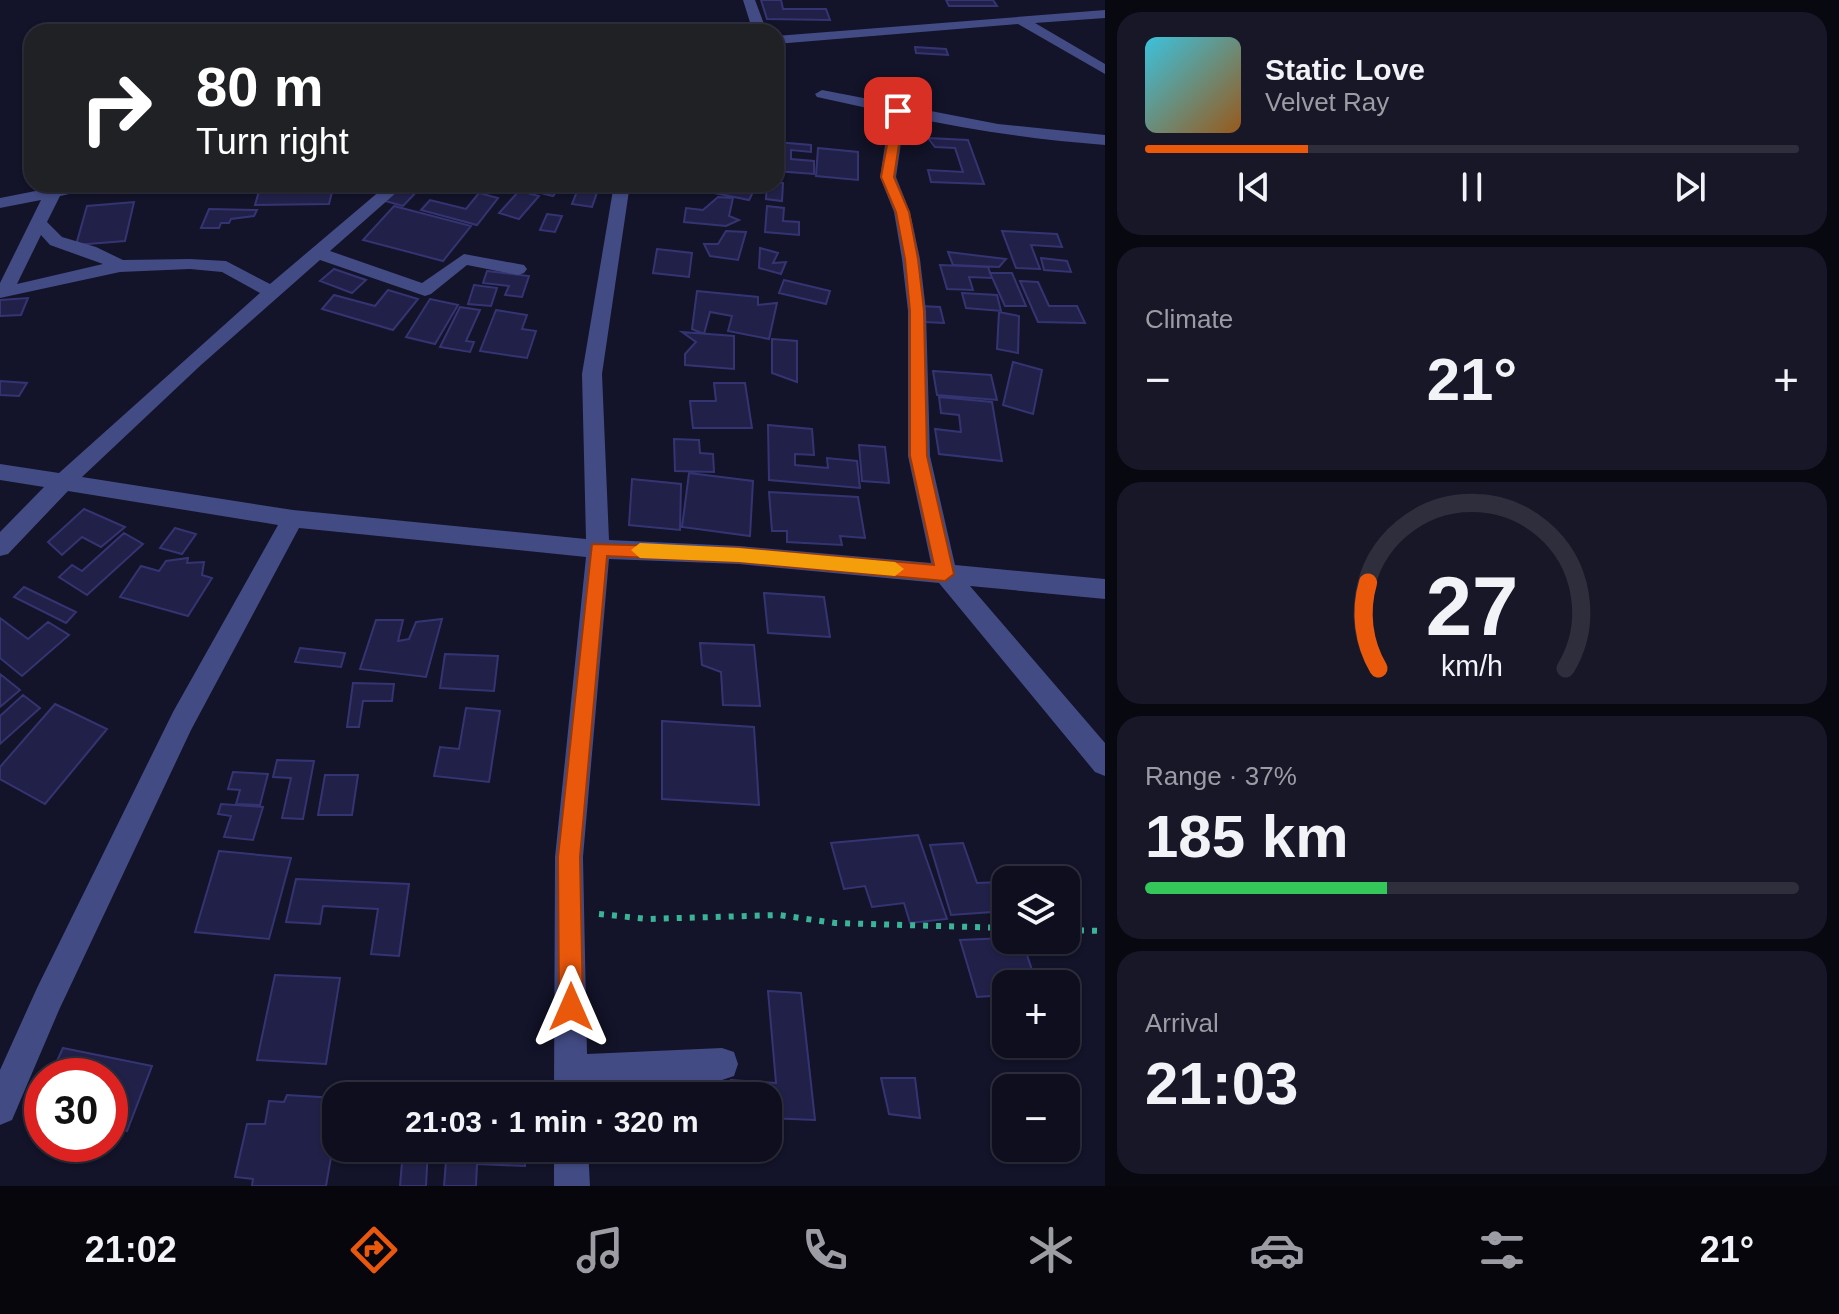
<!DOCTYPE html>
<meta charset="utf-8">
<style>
:root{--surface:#0e0e1f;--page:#171728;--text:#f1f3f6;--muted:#9b9ca4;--line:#2e2e3d;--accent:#ea580c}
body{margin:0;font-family:Helvetica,sans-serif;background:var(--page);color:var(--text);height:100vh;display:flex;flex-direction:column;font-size:30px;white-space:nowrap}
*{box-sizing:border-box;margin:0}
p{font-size:26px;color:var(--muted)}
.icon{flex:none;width:44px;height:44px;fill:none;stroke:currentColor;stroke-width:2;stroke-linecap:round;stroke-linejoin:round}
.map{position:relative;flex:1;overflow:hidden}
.details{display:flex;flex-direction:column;gap:12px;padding:12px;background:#080811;width:734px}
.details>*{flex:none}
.top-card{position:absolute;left:24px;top:24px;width:760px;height:168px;border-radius:24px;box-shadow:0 2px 6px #0004,0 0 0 2px var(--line);background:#202124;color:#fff;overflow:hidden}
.tools{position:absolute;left:992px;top:866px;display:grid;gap:16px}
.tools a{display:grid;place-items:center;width:88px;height:88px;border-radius:16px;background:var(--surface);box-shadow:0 2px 6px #0004,0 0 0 2px var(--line);font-size:40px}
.speed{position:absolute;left:24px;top:1058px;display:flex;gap:16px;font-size:40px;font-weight:700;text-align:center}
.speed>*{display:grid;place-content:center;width:104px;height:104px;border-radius:50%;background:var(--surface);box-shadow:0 2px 6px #0004,0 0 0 2px var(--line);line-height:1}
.speed .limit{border:12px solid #d22;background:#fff;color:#111}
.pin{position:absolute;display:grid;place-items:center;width:68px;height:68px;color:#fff;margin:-34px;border-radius:16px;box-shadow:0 4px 12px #0006}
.me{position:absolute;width:88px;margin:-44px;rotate:0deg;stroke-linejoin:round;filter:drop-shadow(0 0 6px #0008)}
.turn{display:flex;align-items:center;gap:28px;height:168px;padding:0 40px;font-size:36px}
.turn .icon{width:104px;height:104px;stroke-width:2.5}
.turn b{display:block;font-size:56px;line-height:68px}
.big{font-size:60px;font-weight:700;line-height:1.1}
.details .widget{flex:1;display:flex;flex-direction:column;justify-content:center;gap:12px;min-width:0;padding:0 28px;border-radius:24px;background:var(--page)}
.details .dial{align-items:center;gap:0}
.dial svg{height:208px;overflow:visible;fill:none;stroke:var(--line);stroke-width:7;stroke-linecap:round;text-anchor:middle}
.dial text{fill:var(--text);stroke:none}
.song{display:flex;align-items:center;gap:24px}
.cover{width:96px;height:96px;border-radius:12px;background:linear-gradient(135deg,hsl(190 70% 55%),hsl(30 70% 35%))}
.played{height:8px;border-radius:4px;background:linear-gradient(90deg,var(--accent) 25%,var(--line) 25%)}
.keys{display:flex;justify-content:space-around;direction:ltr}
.heat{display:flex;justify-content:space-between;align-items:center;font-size:44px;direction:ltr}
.charge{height:12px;border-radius:6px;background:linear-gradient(90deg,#34c759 37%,var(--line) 0)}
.trip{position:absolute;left:322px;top:1082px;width:460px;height:80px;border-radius:24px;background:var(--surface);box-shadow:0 2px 6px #0004,0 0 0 2px var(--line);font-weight:700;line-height:80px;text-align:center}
.tab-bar{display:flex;height:128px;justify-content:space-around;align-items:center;background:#06060c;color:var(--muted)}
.tab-bar .icon{width:56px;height:56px}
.tab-bar .active{color:var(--accent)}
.tab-bar b{font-size:36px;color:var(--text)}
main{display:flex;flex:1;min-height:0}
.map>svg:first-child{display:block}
.building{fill:#212048;stroke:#353472;stroke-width:2}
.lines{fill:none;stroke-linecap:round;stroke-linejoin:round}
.path{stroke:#3bb396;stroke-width:6;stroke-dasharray:5 8;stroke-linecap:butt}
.minor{fill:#424b84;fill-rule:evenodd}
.route{fill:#ea580c;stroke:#983908;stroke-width:2}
.slow{fill:#f59e0b}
</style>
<main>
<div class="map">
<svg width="1105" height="1186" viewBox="0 0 1105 1186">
<rect width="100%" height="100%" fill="#131329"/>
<path class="building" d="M761 0H781L783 9H826L830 20 767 19Z
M946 0H993L997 6H949Z
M915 47 946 49 948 55 916 53Z
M928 138 968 140 984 184 931 182 928 170 963 172 955 148 935 147Z
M776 142 811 145V152L791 150V159L814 161V174L776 171Z
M818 148 858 152V180L816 176Z
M776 182 783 183 782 201 766 199 767 184Z
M261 184H334L329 204 255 205Z
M401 184H424L403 206 385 201Z
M533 184H550L560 187 553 196 529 190Z
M580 184H600L592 207 572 204Z
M703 184 735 187 757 184 749 200 700 190Z
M519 191 539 196 519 219 499 213Z
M479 193 498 198 477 225 421 210 430 200 466 209Z
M718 197 733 198 729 216 739 220 726 226 684 222 686 208 703 210Z
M134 202 125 241 76 245 87 206Z
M394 206 471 226 443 261 363 240Z
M767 206 784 208 783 221 799 222V235L765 232Z
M209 209 257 210 254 216 231 219 229 223H221L219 228H201Z
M547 214 562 216 555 232 540 230Z
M726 231 746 232 738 260 710 256 704 244H718Z
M1002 231 1057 234 1062 247 1031 245 1040 269 1016 268Z
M760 248 778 253 773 263 786 262 781 274 759 268Z
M657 249 692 253 689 277 653 273Z
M948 252 1006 259 999 267 953 265Z
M1041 258 1067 261 1071 272 1044 270Z
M940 265 988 267 992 278 969 277 973 290 947 289Z
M334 269 366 280 352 293 320 281Z
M487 271 529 276 522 297 505 295 509 286 483 283Z
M990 273H1012L1026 306H1005Z
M784 280 830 291 826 304 779 293Z
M1020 281 1038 282 1049 306H1077L1085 323 1038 322Z
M474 285 497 288 491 306 468 304Z
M388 290 418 299 393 330 322 309 334 295 375 306Z
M697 291 758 297V305L777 303 769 339 728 331 732 316 710 312 704 334 692 329Z
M962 293 997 295 1001 311 966 308Z
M28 298 21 315 0 316V300Z
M430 299 458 305 435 344 406 337Z
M921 306 940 307 944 323 924 322Z
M460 307 480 310 466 341 474 342 470 352 440 347Z
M496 310 527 315 522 329 536 331 527 358 480 351Z
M999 312 1019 316 1018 353 997 349Z
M682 332 734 336V369L685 365V354L696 342Z
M772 339 797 341V382L772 373Z
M1013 362 1042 370 1033 414 1003 405Z
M933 371 991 375 997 400 937 395Z
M0 381 27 383 19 396 0 395Z
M714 383H745L752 428H693L690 401H716Z
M939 397 992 402 1002 461 939 454 935 429 961 432 959 415 941 413Z
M768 425 812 429 814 455 795 454V465L828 468 827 458 857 461 860 488 769 480Z
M674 439 699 440 700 453 713 454 714 472 675 471Z
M859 445 885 447 889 483 862 481Z
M689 473 753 481 750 536 682 527Z
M632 479 681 484 680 530 629 525Z
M769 492 858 497 865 538 840 536 842 545 787 542V531H772Z
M84 509 125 527 101 547 82 537 62 555 48 542Z
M175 528 196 534 182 554 160 548Z
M124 533 143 544 87 595 59 577 72 565 82 571Z
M188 558 187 563 204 562 202 575 212 578 188 616 120 597 141 566 159 571 166 561Z
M24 587 76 612 66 623 14 597Z
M764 593 824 597 830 637 768 633Z
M0 618 28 639 48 622 69 635 22 676 0 658Z
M442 619 426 677 360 669 376 620H403L398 641 409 639 416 622Z
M700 643 754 645 760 706 723 705 721 672 702 665Z
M300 648 345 653 341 667 295 662Z
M445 654 498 656 494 691 440 688Z
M0 674 20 690 0 707Z
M353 683 394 684 392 701H363L359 727H347Z
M23 695 40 708 0 744V716Z
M55 704 107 729 45 804 0 779V767Z
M466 708 500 711 489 782 434 776 440 747 459 749Z
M662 721 754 727 759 805 662 799Z
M277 760 314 761 303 819 282 818 291 778 273 777Z
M233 772 268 774 260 805 236 804 240 790 228 789Z
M325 775H358L352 815H318Z
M221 804 263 807 253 840 224 837 231 816 218 814Z
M918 835 947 919 910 923 904 903 872 907 865 886 844 889 831 843Z
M963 843 977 883 999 882 1006 911 951 915 930 845Z
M219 851 291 858 269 939 195 932Z
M296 879 409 884 399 956 371 954 378 909 323 906 320 924 286 922Z
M1006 938 1022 940 1032 970 1000 972 1006 995 977 997 960 940Z
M275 975 340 978 326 1064 257 1060Z
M768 991 801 993 815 1120 768 1118V1096H732L731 1080 776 1083Z
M63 1048 152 1066 127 1131 116 1129 110 1147 97 1144H110V1076H50Z
M881 1078H915L920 1118 889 1114Z
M287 1095 336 1098V1129L326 1186H252L253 1179 235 1177 247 1124H265L269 1101 284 1102Z
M347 1148H428L426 1186H400L403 1151H347Z
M447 1148H525V1166L477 1164 476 1186H444Z"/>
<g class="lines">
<path class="path" d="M599 914 648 919 779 915 835 923 1006 928
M1066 930 1105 931"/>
<path class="minor" d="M743 0H755L767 32H753Z
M1105 10V18L1035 23 1105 64V74L1018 24 776 44V36Z
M822 90 998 124 1105 135V145C1037 140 971 130 905 116L896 177 910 212 920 259 926 311 930 456 955 565 1105 579V599L970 586 1105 743V776L1095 772 939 583 739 564 609 559 583 857 587 1054 722 1048 734 1052 738 1064 734 1076 722 1080 588 1087V1096H554L555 857 586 557 299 528 191 730 59 1010 12 1120 0 1125V1070L37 988 173 712 278 525 68 491 8 554 0 556V532L44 487 0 480V464L59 473 260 293 222 272 190 269 120 272 0 298V283L41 200 0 208V198L71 184H104L102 187 60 196 47 222 62 237 96 247 123 260 190 259 226 261 270 284 388 184H406L330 251 422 283 464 254 524 265 527 269 524 273 518 275 467 265 431 294 425 296 320 260 201 365 82 477 293 510 586 539 582 374 614 184H630L602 374 609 540 739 546 931 563 908 456V311L902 259 894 212 880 177 890 113 817 97 815 94ZM41 235 50 245 103 264 17 284Z
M554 1148H588L590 1186H554Z"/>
</g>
<path class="route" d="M894 108 904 111 894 177 909 212 918 259 924 311 927 456 954 574 945 581 739 562 607 556 580 857 583 1007 579 1016 571 1019 562 1016 559 1007 558 857 592 544 739 548 934 565 910 456V311L905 259 896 212 881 177Z"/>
<path class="slow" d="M640 543 739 548 895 562 904 569 895 576 739 562 640 558 631 550Z"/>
</svg>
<div class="tools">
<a><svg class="icon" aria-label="layers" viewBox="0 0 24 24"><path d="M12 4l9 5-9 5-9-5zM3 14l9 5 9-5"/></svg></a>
<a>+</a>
<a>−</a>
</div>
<div class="speed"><div class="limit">30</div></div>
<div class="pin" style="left:898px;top:111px;background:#d93025"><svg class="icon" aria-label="arrive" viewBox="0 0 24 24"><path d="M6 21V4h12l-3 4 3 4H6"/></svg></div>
<svg class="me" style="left:571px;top:1007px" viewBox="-20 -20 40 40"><path d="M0-17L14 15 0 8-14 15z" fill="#ea580c" stroke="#fff" stroke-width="4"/></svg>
<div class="trip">21:03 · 1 min · 320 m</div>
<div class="top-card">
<div class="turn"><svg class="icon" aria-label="right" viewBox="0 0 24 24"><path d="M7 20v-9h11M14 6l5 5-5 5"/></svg><div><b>80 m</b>Turn right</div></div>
</div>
</div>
<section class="details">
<div class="widget">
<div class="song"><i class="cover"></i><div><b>Static Love</b><p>Velvet Ray</p></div></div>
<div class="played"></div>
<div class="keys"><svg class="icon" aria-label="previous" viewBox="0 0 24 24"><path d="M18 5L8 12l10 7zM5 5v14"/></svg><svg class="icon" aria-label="pause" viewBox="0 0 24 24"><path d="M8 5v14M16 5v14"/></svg><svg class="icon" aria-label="next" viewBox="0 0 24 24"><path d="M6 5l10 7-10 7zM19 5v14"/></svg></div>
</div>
<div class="widget"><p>Climate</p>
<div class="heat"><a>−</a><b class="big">21°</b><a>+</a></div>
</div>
<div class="widget dial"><svg viewBox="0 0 100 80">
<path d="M14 69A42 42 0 1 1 86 69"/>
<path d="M14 69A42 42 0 0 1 10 36" stroke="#ea580c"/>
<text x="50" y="56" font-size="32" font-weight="700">27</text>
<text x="50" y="72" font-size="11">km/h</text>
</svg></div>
<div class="widget"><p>Range · 37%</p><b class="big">185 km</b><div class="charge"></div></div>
<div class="widget"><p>Arrival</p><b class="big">21:03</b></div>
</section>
</main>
<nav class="tab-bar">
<b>21:02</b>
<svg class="icon active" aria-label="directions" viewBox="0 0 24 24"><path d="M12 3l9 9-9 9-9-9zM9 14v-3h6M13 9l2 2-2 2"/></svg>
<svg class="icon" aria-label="music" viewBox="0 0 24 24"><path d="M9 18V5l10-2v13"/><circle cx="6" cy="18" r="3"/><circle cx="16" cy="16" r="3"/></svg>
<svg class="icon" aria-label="phone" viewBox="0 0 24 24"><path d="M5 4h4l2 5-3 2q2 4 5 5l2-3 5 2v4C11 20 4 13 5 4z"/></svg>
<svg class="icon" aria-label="climate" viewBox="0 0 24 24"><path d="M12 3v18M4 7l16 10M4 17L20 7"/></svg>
<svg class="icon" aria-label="car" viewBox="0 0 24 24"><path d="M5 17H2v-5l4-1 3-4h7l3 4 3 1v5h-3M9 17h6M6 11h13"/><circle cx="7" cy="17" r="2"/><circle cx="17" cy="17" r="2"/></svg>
<svg class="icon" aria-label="filters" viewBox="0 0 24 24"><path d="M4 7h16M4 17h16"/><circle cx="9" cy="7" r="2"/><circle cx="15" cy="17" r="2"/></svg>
<b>21°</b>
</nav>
